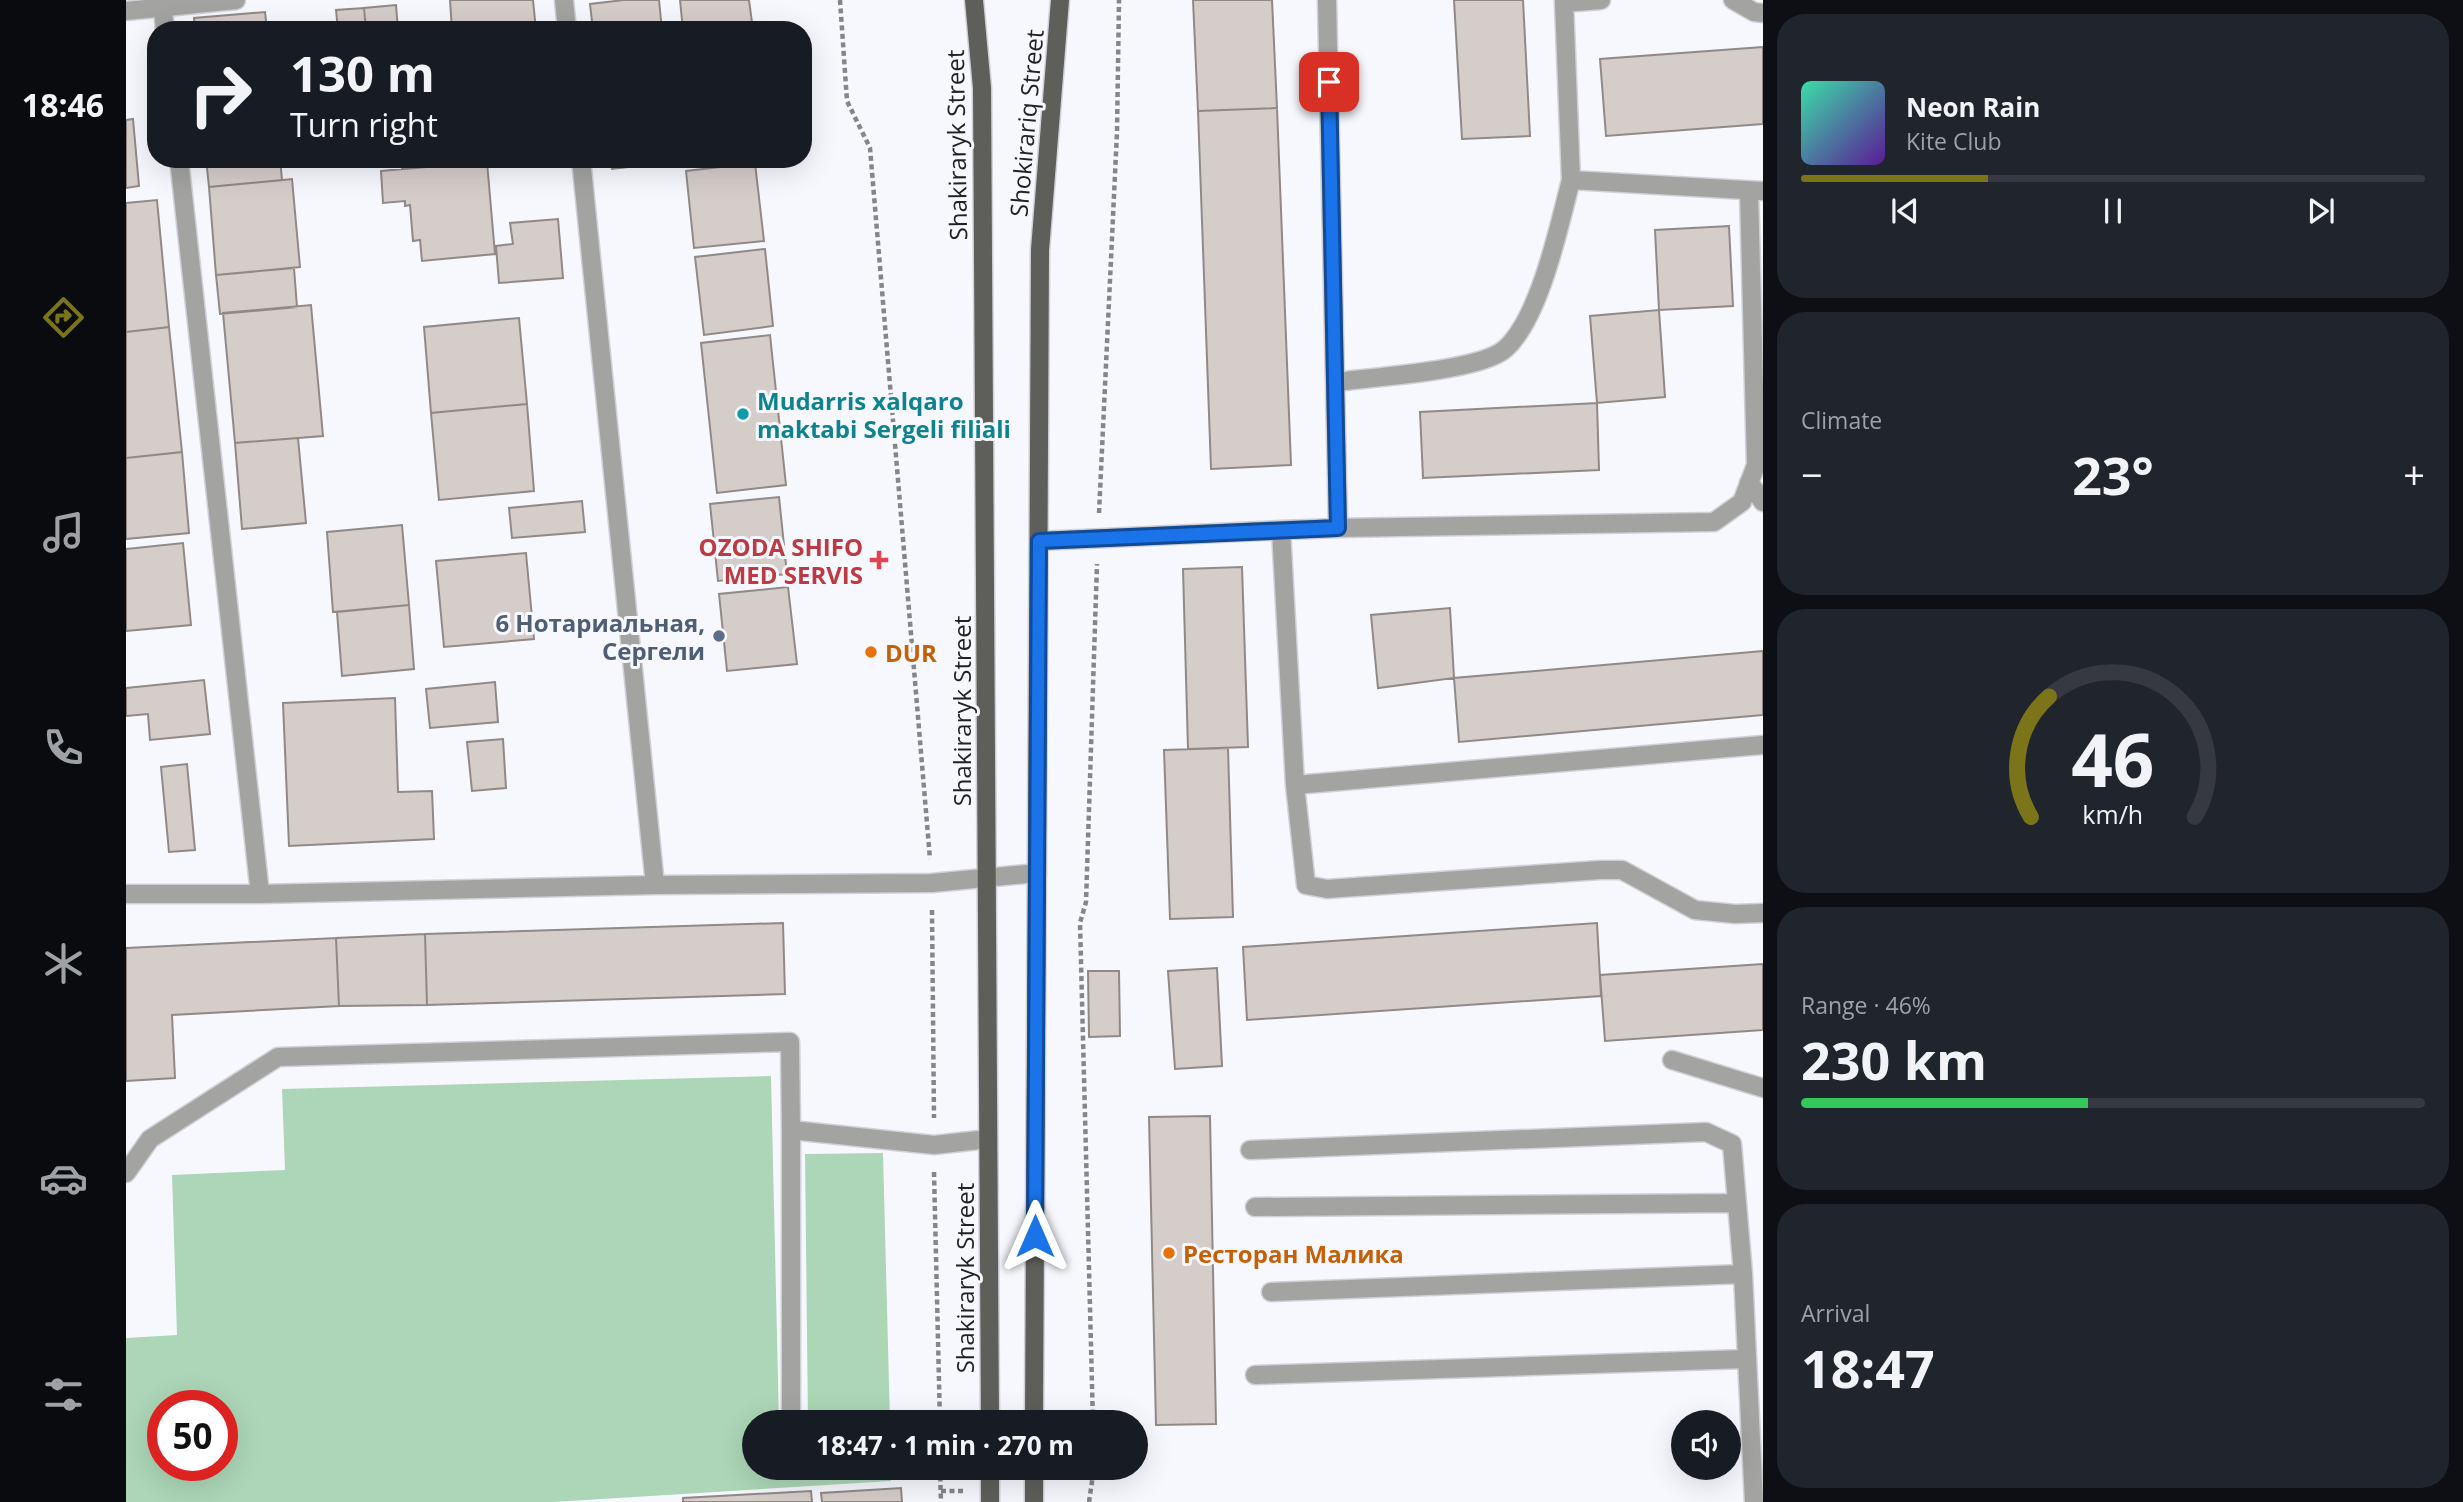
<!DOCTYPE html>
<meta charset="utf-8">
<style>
:root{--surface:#171b24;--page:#20242c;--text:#f1f3f6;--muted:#9ea1a6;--line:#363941;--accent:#7c7418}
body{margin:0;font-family:"Open Sans",sans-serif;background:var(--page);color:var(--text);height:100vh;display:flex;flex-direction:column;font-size:26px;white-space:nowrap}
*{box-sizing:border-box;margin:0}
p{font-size:23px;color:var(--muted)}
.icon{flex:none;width:38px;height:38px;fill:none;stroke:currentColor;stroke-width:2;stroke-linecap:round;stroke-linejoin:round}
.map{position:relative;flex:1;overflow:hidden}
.side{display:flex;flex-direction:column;gap:14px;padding:14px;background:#0d0f14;width:700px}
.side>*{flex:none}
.top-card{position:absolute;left:21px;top:21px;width:665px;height:147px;border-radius:28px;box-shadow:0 7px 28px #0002;background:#171b24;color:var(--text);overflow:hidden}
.fabs{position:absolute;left:1545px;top:1410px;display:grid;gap:14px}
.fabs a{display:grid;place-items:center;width:70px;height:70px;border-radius:50%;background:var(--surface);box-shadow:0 7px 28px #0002;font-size:35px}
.speed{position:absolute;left:21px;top:1390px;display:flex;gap:14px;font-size:35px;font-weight:700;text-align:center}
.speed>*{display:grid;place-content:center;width:91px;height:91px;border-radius:50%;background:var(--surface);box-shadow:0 7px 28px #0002;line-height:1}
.speed .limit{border:10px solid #d22;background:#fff;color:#111}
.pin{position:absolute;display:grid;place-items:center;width:60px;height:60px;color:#fff;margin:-30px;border-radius:14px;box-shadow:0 4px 10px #0006}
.me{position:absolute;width:77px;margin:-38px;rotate:0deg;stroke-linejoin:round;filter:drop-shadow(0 0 5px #0008)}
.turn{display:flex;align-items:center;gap:24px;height:147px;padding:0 28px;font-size:32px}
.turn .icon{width:91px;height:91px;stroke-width:2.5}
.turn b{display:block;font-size:49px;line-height:60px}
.big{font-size:52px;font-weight:700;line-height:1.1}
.side .widget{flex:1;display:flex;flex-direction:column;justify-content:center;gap:10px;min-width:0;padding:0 24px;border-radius:28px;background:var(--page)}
.side .dial{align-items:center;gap:0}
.dial svg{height:182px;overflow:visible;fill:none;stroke:var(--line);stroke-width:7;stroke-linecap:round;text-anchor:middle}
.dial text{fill:var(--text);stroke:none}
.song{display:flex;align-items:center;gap:21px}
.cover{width:84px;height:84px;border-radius:10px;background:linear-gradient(135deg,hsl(160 70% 55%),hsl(270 70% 35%))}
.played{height:7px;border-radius:4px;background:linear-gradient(90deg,var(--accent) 30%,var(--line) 30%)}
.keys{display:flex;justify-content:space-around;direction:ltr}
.heat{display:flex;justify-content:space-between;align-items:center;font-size:38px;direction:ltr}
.charge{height:10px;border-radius:5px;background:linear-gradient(90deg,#34c759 46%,var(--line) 0)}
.trip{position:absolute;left:616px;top:1410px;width:406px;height:70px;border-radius:35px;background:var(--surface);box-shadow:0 7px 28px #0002;font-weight:700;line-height:70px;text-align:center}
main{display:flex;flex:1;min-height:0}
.tabs{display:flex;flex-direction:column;width:126px;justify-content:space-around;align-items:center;background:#090b0e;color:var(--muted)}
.tabs .icon{width:49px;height:49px}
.tabs .selected{color:var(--accent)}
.tabs b{font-size:32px;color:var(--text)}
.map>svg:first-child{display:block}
.green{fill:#acd6b7;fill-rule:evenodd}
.building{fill:#d5cdca;stroke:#908986;stroke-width:2}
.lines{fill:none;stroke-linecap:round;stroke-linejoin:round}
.minor-casing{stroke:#d0d1d7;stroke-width:21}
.major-casing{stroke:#d0d1d7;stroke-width:21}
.path{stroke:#85858a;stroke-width:4.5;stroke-dasharray:5 3.5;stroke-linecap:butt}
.minor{stroke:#a3a4a1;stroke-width:18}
.major{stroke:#5e5f5a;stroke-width:18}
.route-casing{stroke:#114b97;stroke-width:18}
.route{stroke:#1a73e8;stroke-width:12}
.culture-dot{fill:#0f9aa8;stroke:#f7f8fe;stroke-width:2.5}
.health-dot{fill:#e0444e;stroke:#f7f8fe;stroke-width:2.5}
.service-dot{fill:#5c6f8a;stroke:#f7f8fe;stroke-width:2.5}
.food-dot{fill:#e8710a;stroke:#f7f8fe;stroke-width:2.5}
.labels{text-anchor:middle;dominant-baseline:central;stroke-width:6;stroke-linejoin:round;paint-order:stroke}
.street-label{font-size:24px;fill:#212124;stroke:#f7f8fe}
.culture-label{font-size:24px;font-weight:bold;fill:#0d838f;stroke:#f7f8fe;text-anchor:start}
.health-label{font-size:24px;font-weight:bold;fill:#be3a42;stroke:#f7f8fe;text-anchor:end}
.service-label{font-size:24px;font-weight:bold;fill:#4e5e75;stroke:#f7f8fe;text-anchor:end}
.food-label{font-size:24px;font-weight:bold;fill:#c56008;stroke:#f7f8fe;text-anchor:start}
</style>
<main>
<nav class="tabs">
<b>18:46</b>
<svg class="icon selected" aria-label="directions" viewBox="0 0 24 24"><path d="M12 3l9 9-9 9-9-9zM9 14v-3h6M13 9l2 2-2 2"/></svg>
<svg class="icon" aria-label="music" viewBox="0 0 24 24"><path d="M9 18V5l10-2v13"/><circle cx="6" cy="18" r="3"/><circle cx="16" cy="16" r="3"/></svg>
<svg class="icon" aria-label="phone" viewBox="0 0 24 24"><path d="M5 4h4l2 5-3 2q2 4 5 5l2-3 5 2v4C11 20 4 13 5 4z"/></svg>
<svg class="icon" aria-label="climate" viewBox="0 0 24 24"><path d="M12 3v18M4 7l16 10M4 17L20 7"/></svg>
<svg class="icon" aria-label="car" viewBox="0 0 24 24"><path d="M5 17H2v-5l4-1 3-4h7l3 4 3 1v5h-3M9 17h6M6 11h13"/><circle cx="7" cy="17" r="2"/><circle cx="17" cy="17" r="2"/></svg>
<svg class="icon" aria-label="filters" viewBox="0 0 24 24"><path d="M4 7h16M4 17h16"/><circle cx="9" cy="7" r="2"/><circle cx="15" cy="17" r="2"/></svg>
</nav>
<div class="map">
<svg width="1637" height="1502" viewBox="0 0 1637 1502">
<rect width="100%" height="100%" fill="#f7f8fe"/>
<path class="green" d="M645 1076 653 1423H628V1468H765V1481L427 1502H0V1338L51 1335 46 1175 159 1170 156 1089ZM37 1405H96V1465H37Z
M757 1153 764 1423H682L679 1154Z"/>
<path class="building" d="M324 0H407L410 30H326Z
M498 0H533L536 30H467L464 4Z
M554 0H623L627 30H557Z
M1067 0H1146L1151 108 1072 111Z
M1328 0H1397L1404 136 1336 139Z
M270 5 272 30H240L238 8Z
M238 8 240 30H212L210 10Z
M139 12 141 30H69L68 18Z
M1637 47V124L1480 136 1474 59Z
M1151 108 1165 465 1085 469 1072 111Z
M7 119 13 186 0 188V120Z
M80 159H154L156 180 83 187Z
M275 159H357L358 162 276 169Z
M484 159H554V161L486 169Z
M358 162H361L369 254 296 261 294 240 287 241 284 205 279 206V201L257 203 255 171Z
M629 163 638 241 568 248 560 171Z
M166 179 174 267 90 275 83 187Z
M31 200 43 327 0 332V203Z
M432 219 437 278 373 283 370 246 387 244 384 223Z
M1603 226 1607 306 1533 310 1529 230Z
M639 249 647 326 578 335 569 257Z
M168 268 171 307 94 314 90 275Z
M185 305 197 436 109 443 97 313Z
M1533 310 1539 397 1471 403 1464 316Z
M393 318 401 404 305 413 298 327Z
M43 327 56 452 0 458V332Z
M644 335 660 485 591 493 575 343Z
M1471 403 1473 470 1297 478 1294 412Z
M401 404 408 491 313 500 305 413Z
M172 438 180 523 116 529 109 443Z
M56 452 63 533 0 539V458Z
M653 497 661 574 592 581 584 504Z
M456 501 459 532 386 538 383 508Z
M276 525 283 605 207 612 201 532Z
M57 543 65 625 0 631V549Z
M400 553 408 639 318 647 310 561Z
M1116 567 1122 747 1062 749 1057 569Z
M662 587 671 664 601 671 593 594Z
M283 605 288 669 216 676 211 612Z
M1324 608 1328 678 1252 688 1245 615Z
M1637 651V715L1333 742 1328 678Z
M78 680 84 734 24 740 22 714 0 716V688Z
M369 682 372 722 304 728 300 689Z
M269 698 272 792 306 791 308 839 163 846 157 703Z
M377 739 380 788 346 791 341 742Z
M1102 748 1107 917 1044 919 1038 750Z
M61 764 69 850 43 852 35 767Z
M657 923 659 994 301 1005 299 934Z
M1471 923 1475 996 1121 1020 1117 947Z
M299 934 301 1005 213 1006 210 938Z
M210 938 213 1006 46 1015 49 1078 0 1081V948Z
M1637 964V1030L1479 1041 1474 975Z
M1091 968 1096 1066 1049 1069 1042 971Z
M962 971H993L994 1036 963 1037Z
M1084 1116 1090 1424 1030 1425 1023 1117Z
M775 1488 776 1502H696L695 1493Z
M685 1491 686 1502H557V1498Z"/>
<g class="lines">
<defs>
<path id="minor" d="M36 0 39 30
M438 0 441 30
M1438 0V3L1475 0
M1607 0 1628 12 1637 13
M1438 3 1445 180 1637 191
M0 11 110 0
M53 159 134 894
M455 159 529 885
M1210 382C1247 377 1354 371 1379 349 1414 318 1433 226 1445 180
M1623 482 1637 502
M1212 528 1588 522 1616 502 1630 465 1623 191
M1155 530 1212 528 1201 0
M913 541 1155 530 1169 785 1180 885 1201 889 1474 870H1496L1569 910 1609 914 1637 913
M1169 785 1637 745
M0 894H134L529 885 806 883 911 873
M1546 1060 1637 1088
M665 1130V1417
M1124 1150 1580 1132 1606 1144 1617 1274 1628 1502
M0 1173 24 1139 152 1057 664 1042 665 1130 808 1145 862 1139
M1129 1207 1611 1203
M1145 1292 1617 1274
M1129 1375 1619 1359"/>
<path id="major" d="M848 0 856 88 864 1423
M908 1423 914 250 934 0
M864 1468V1502
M908 1502V1468"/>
</defs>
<use href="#minor" class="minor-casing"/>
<use href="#major" class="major-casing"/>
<path class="path" d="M714 0 721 101 744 148 804 859
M973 513 991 132 993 0
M806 910 808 1118
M808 1172 814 1423
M967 1423 954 923 960 902 971 564
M814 1468 815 1502
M953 1468 968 1472
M815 1491H839
M963 1502 968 1468"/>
<use href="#minor" class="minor"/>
<use href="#major" class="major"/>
</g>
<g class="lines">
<defs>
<path id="route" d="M909 1236 913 541 1212 528 1203 82"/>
</defs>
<use href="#route" class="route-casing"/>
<use href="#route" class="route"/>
</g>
<circle class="culture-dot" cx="617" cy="414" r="7"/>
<path class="health-dot" d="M749.5 549.5h7v7h7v7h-7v7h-7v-7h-7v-7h7z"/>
<circle class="service-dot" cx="593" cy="636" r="7"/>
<g class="food-dot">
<circle cx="745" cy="652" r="7"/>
<circle cx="1043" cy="1253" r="7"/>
</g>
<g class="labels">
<g class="street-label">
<text transform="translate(900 123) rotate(-85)">Shokirariq Street</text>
<text transform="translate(830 145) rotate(-91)">Shakiraryk Street</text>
<text transform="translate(835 711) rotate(-90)">Shakiraryk Street</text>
<text transform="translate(838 1278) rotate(-90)">Shakiraryk Street</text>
</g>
<g class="culture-label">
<text x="631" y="400">Mudarris xalqaro<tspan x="631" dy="28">maktabi Sergeli filiali</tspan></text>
</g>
<g class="health-label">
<text x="737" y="546">OZODA SHIFO<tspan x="737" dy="28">MED SERVIS</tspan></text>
</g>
<g class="service-label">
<text x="579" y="622">6 Нотариальная,<tspan x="579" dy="28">Сергели</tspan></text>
</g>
<g class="food-label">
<text x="759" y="652">DUR</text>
<text x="1057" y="1253">Ресторан Малика</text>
</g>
</g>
</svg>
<div class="fabs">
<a><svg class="icon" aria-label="sound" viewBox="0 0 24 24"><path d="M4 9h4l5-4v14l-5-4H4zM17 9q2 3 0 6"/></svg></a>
</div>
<div class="speed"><div class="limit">50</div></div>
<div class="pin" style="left:1203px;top:82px;background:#d93025"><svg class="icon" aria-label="arrive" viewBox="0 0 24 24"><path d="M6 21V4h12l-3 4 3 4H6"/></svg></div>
<svg class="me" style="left:909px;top:1236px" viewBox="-20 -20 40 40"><path d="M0-17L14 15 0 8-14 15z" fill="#1a73e8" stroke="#fff" stroke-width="4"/></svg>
<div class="trip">18:47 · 1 min · 270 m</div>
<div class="top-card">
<div class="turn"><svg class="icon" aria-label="right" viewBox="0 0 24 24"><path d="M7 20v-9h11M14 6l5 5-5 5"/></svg><div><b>130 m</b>Turn right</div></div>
</div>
</div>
<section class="side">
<div class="widget">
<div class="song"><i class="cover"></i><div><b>Neon Rain</b><p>Kite Club</p></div></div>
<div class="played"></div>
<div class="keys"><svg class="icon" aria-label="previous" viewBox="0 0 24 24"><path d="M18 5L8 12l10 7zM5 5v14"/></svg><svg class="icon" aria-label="pause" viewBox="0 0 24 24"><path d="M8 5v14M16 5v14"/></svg><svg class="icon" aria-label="next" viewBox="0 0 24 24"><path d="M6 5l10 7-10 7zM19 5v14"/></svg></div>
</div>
<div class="widget"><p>Climate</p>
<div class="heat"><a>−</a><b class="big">23°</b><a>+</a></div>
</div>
<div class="widget dial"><svg viewBox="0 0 100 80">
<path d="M14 69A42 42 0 1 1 86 69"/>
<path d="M14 69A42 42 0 0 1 22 16" stroke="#7c7418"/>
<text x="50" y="56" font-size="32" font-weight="700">46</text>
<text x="50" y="72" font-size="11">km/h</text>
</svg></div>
<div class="widget"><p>Range · 46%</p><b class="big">230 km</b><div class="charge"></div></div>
<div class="widget"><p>Arrival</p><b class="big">18:47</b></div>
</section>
</main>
